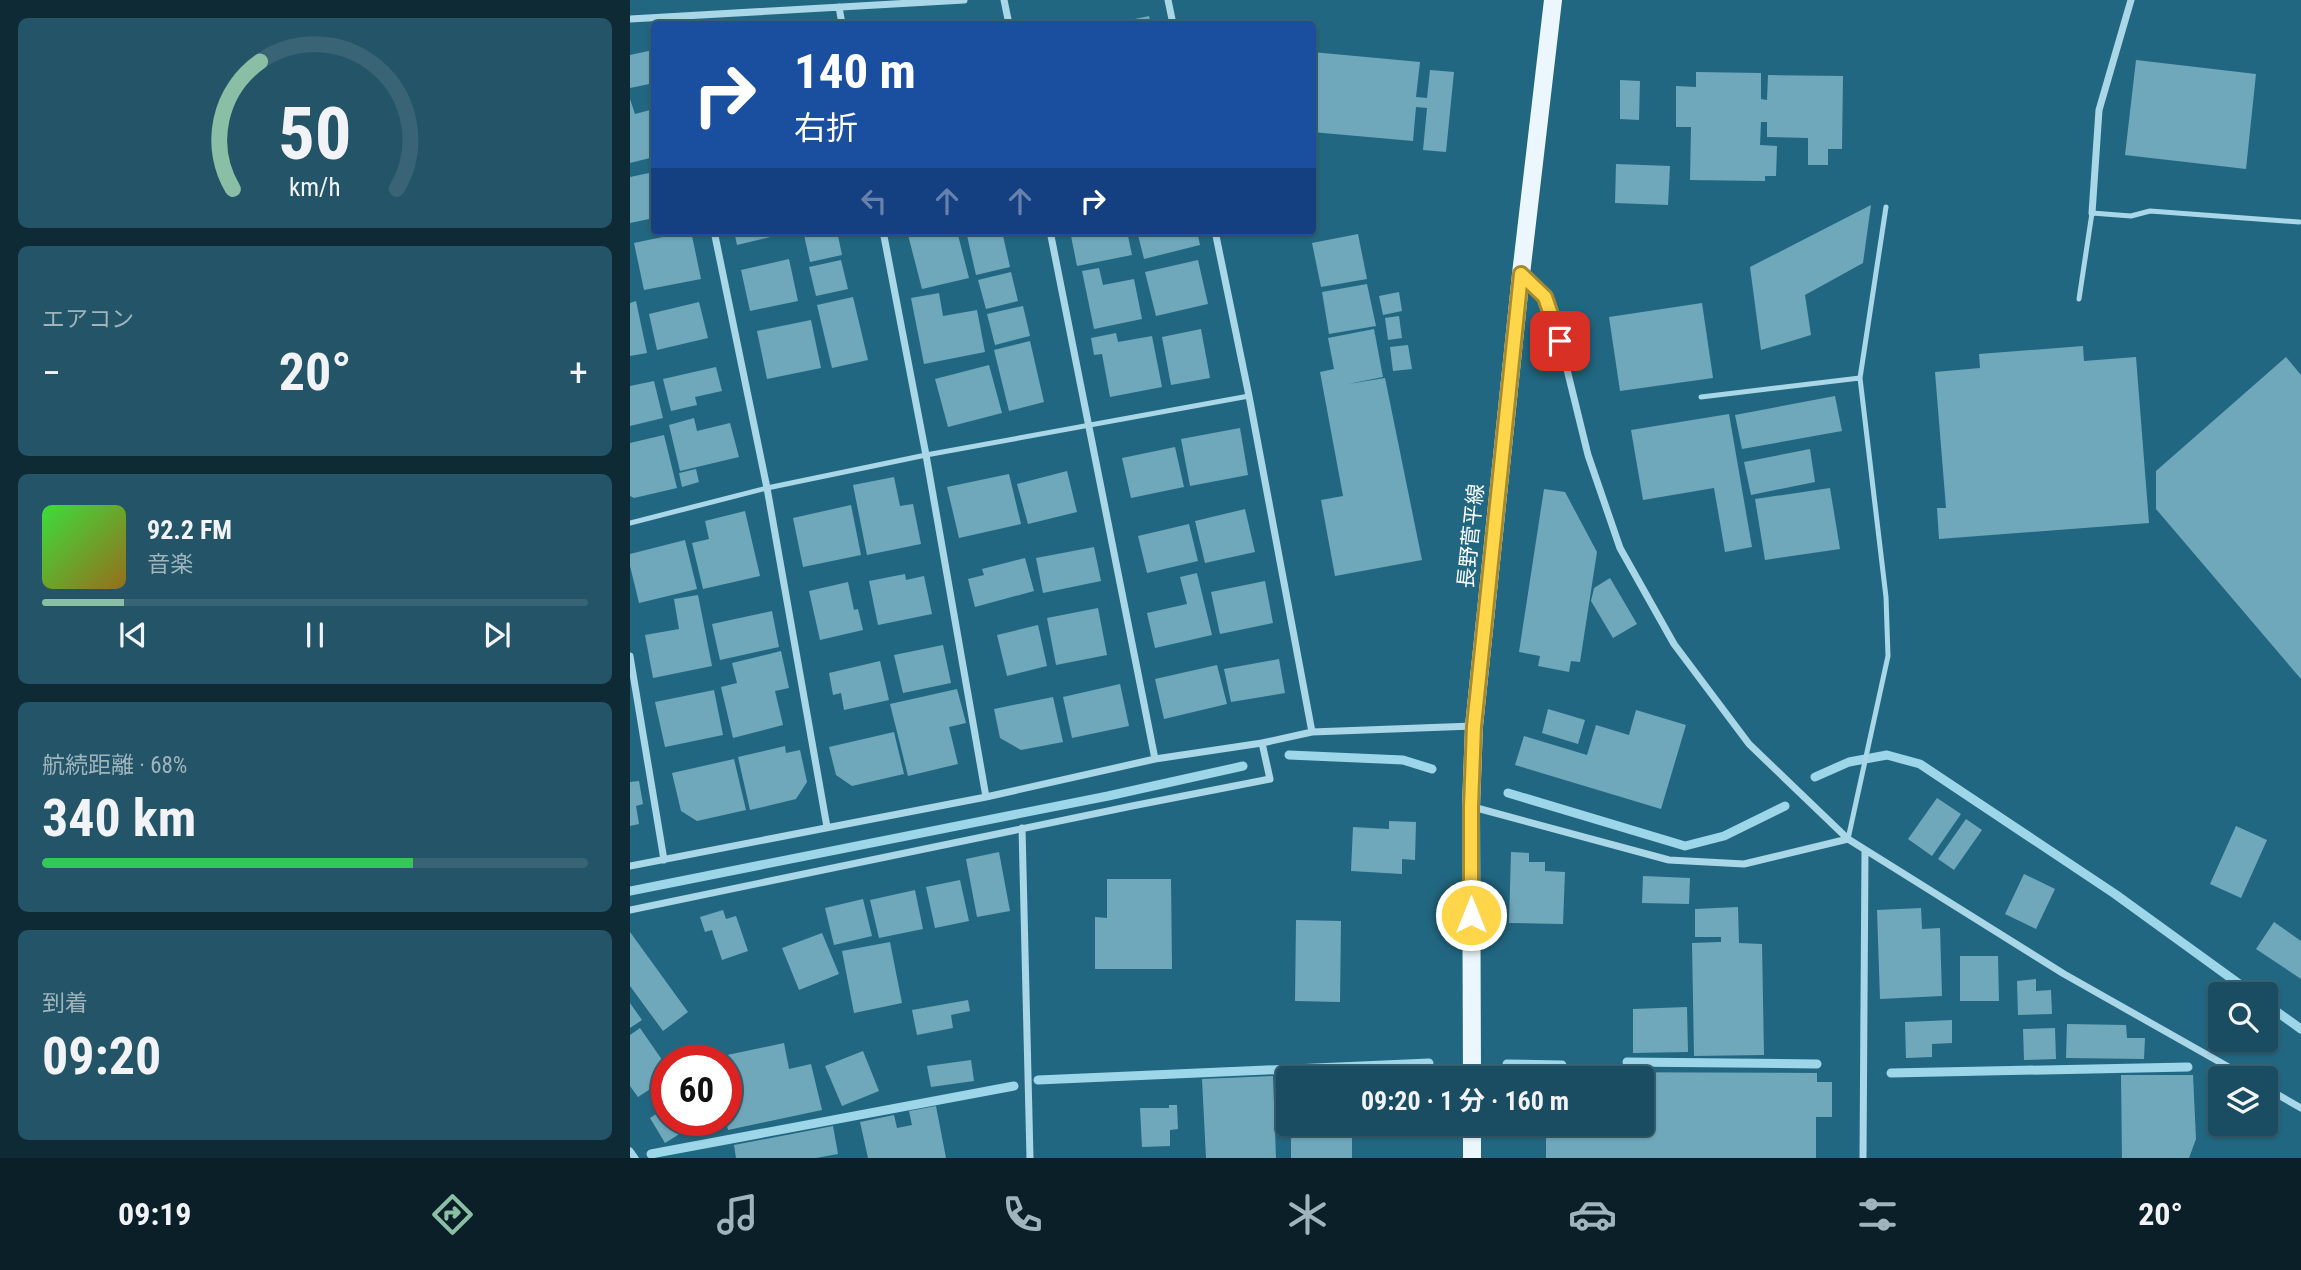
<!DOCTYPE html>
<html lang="ja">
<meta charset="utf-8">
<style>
:root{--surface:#1a4d61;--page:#235467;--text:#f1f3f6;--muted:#9fb4bd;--line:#386476;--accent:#8abfa5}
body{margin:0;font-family:"Roboto Condensed","Noto Sans JP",sans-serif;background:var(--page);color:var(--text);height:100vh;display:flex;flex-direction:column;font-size:26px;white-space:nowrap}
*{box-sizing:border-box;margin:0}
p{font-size:23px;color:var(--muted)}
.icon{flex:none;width:38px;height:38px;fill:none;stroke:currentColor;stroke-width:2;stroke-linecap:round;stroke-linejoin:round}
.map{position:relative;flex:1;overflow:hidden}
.details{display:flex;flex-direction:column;gap:18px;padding:18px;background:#0e2a35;width:630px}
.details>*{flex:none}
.top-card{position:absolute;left:21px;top:21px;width:665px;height:214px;border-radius:7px;box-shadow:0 2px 5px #0004,0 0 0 2px var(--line);background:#1a4fa0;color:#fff;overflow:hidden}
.fabs{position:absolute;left:1578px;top:982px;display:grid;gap:14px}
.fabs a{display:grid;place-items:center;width:70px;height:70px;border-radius:7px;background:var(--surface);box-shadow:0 2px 5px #0004,0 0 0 2px var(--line);font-size:35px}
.speed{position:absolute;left:21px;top:1045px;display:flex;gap:14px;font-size:35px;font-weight:700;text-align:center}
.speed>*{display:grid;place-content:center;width:91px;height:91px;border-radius:50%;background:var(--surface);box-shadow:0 2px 5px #0004,0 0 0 2px var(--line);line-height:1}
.speed .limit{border:10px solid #d22;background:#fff;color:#111}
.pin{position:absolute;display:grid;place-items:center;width:60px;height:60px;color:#fff;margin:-30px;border-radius:14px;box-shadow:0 4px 10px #0006}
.me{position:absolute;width:77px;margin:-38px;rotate:0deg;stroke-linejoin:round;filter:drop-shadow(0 0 5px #0008)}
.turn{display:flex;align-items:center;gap:24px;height:147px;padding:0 28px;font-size:32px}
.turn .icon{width:91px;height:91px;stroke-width:2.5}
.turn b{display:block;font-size:49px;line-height:60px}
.lanes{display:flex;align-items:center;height:66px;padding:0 28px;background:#0003;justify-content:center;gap:35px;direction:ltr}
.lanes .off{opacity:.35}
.big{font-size:52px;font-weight:700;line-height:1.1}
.details .tile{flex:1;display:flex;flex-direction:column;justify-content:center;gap:10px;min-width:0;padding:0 24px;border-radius:10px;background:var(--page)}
.details .dial{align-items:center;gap:0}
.dial svg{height:182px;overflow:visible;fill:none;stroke:var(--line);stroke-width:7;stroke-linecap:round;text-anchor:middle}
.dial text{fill:var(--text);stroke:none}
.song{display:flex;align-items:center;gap:21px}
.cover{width:84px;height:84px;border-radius:10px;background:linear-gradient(135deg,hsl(120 70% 55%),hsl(40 70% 35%))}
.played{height:7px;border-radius:4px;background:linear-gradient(90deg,var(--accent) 15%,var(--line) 15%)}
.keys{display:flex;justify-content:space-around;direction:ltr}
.heat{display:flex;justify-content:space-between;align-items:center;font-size:38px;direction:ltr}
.charge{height:10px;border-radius:5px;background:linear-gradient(90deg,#34c759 68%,var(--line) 0)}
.trip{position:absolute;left:646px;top:1066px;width:378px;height:70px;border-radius:7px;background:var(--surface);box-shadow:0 2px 5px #0004,0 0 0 2px var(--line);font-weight:700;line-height:70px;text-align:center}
.dock{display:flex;height:112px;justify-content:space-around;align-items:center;background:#0a1f27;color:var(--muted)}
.dock .icon{width:49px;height:49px}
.dock .selected{color:var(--accent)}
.dock b{font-size:32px;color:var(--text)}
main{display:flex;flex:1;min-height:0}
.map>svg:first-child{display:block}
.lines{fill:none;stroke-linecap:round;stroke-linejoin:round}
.stream{stroke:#9dd6e8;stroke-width:9}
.building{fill:#70a8bb}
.lane{stroke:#a9d7e7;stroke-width:5}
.street{stroke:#a9d7e7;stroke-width:7}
.primary{stroke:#ebf7fd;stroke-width:18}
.route-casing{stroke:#a68a30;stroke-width:18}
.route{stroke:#ffd54a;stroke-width:12}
.labels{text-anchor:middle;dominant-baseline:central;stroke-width:7;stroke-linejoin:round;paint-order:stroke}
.street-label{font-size:21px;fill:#fff;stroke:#226781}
</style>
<main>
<section class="details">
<div class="tile dial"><svg viewBox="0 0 100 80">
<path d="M14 69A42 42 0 1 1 86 69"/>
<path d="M14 69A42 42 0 0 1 26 13" stroke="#8abfa5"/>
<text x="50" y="56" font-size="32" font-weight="700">50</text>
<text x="50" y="72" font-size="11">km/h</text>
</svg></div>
<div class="tile"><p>エアコン</p>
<div class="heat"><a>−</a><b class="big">20°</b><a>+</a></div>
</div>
<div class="tile">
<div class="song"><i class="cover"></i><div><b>92.2 FM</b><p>音楽</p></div></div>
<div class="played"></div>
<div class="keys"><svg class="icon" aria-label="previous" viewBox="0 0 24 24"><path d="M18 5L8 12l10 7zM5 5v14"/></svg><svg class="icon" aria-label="pause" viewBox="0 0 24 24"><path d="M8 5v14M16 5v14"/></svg><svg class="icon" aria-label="next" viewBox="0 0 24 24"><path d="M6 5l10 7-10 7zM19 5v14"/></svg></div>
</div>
<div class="tile"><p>航続距離 · 68%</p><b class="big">340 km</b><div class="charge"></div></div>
<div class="tile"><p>到着</p><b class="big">09:20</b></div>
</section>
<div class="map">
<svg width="1671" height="1158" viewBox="0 0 1671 1158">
<rect width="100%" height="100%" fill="#226781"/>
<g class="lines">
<path class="stream" d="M659 755 773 760 802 769
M1185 777 1219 762 1257 755 1290 764 1485 894 1623 994
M878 793 1055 846 1094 836 1155 806
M0 891 478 796 613 766
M1636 1004 1671 1029
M997 1062 1187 1064
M877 1064 932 1065
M1261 1073 1558 1067
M408 1080 799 1063
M21 1154 384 1086"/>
</g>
<path class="building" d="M519 16 521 24H486V23Z
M23 50 24 83 0 88V55Z
M682 52 790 62 786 97 797 98 800 70 824 72 816 152 793 150 797 108 786 107 783 141 682 132Z
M1506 60 1626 74 1616 169 1495 155Z
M1066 72 1131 73V99L1137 100 1138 75 1213 76 1212 149H1198V165H1178V138L1137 137V122H1131L1130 145 1147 146 1146 176H1135V181L1060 180 1061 127H1046V86L1066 87Z
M990 80 1010 81 1009 120 990 119Z
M0 99 5 114 24 109V157L0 163Z
M986 164 1040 166 1038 205 985 203Z
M24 172V218L0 223V177Z
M1241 205 1233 263 1175 295 1181 335 1131 350 1120 267Z
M61 231 71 279 14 290 4 243Z
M104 231H162V232L107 245Z
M190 231H207L212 255 180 262 174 235Z
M277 231H327L339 278 292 289Z
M336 231H372L380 267 346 275Z
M440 231H497L502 255 447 266Z
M507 231H567L570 245 514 259Z
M728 234 737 279 691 287 682 243Z
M159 259 168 301 120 311 111 270Z
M211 260 218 289 186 296 179 267Z
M568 260 578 304 526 316 515 272Z
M469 268 473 285 504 279 512 319 464 329 452 271Z
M381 272 388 301 356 309 348 280Z
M737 284 746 326 699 334 692 292Z
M769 292 772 311 753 315 749 296Z
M309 293 313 316 347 310 355 352 294 364 281 298Z
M223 297 238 360 202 368 187 305Z
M6 301 17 353 0 356V303Z
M69 302 78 338 27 350 19 314Z
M1072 303 1083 378 990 391 979 317Z
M393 306 400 336 365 345 357 314Z
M769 316 772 338 758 340 755 318Z
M181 320 191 368 137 379 127 331Z
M571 329 580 378 541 385 532 337Z
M744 329 753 377 718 384 755 378 792 560 705 576 691 500 713 496 690 372 704 369 698 338Z
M486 333 488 342 522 336 532 387 480 397 472 354 464 355 461 338Z
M400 341 414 402 379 411 364 350Z
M778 345 782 369 763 371 760 347Z
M1453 346 1454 361 1506 357 1519 523 1309 539 1307 508H1316L1305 372 1350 368 1349 354Z
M1656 357 1671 375V679L1526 509V471Z
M359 365 372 413 318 427 305 379Z
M86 367 92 391 65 397 67 405 41 411 33 379Z
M24 381 33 418 0 426V386Z
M1205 396 1212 431 1112 449 1105 415Z
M1099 414 1122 547 1095 552 1084 488 1013 500 1001 430Z
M64 418 67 431 100 423 109 457 50 471 39 425Z
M610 428 618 475 560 486 551 439Z
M34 435 47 488 4 498 0 496V443Z
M545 447 554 487 501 498 492 458Z
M1180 449 1185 482 1121 495 1114 462Z
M66 469 69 482 52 487 49 473Z
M437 471 447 512 398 524 387 484Z
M379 474 391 524 329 538 317 487Z
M264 477 270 506 283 504 291 544 237 555 223 485Z
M1200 488 1210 549 1135 560 1125 499Z
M914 489 935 492 967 552 950 662 941 661 939 672 908 666 910 656 889 652Z
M221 505 231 555 173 567 163 518Z
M615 509 625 552 575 563 565 521Z
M115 511 130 576 73 589 62 543 79 539 75 521Z
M559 524 568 561 517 573 508 536Z
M55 540 67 589 9 603 0 566V554Z
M464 547 471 581 413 593 406 558Z
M395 558 404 591 345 607 338 579 354 575 352 569Z
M567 573 582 635 525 648 517 613 557 604 550 577Z
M275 574 276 580 294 576 302 614 248 625 239 581Z
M980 578 1007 624 983 638 961 601 964 588Z
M635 581 643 623 590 634 581 592Z
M218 582 224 610 228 609 233 630 190 640 179 591Z
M68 595 82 666 23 678 15 635 49 629 44 599Z
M468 608 477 655 426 665 417 618Z
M142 611 149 647 90 660 82 624Z
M408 625 417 666 377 676 367 635Z
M313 645 321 683 273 693 264 655Z
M151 651 159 688 145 691 153 725 103 738 91 687 107 683 102 663Z
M649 659 655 693 601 702 594 669Z
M250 661 259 700 214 710 211 693 203 695 199 673Z
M587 665 597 704 534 719 525 679Z
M490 684 499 726 442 738 433 697Z
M327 689 336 723 319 727 328 764 278 776 260 704Z
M84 690 93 735 35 747 25 702Z
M423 697 433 742 391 750 370 738 364 709Z
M918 709 955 720 948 744 912 733Z
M1006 710 1056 725 1031 809 885 765 894 736 957 755 966 725 999 735Z
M264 732 274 774 222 786 206 775 199 747Z
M155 746 156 753 170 750 177 782 166 799 120 810 108 757Z
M104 759 116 810 67 821 51 811 42 773Z
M9 781 13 804 6 806 9 824 0 826V782Z
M1307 798 1331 814 1302 856 1278 839Z
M1336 819 1352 830 1324 870 1308 859Z
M759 821 786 822 785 860 772 859V874L721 871 723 827 759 829Z
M1606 826 1637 840 1611 898 1580 884Z
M369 852 380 911 347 917 336 859Z
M881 852 899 853V862H915V871L935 872 933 924 879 923Z
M1394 874 1425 889 1406 929 1375 914Z
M1013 876 1060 878 1059 904 1012 903Z
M477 879H541L542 969H465V917L477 918Z
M330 880 339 921 305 928 296 887Z
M285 890 293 929 249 938 240 900Z
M233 899 242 936 204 945 195 908Z
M1108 907 1109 943 1132 944 1134 1055 1064 1056 1062 943 1091 942V937H1065V909Z
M1291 908 1292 929 1310 928 1312 996 1250 999 1247 910Z
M93 910 96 919 106 916 118 951 92 960 82 930 75 932 70 917Z
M666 920 711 921 710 1002 665 1001Z
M1644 922 1671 941V979L1626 949Z
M0 932 58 1012 33 1031 0 986Z
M192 933 209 974 169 990 152 948Z
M260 942 272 1003 224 1013 212 951Z
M1330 956H1368L1369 1001H1330Z
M1406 979V991L1421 990 1422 1014 1388 1015 1387 981Z
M338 1000 340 1011 321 1015 323 1028 287 1035 282 1010Z
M0 1003 12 1020 0 1028Z
M1057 1007 1058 1052 1003 1053V1009Z
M1322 1020V1043L1302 1044V1057L1276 1058 1275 1022Z
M1437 1024 1496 1025 1497 1038H1515L1514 1059 1436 1058Z
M10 1028 37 1067V1078L8 1097 0 1086V1035Z
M1425 1028 1426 1059 1394 1060 1393 1029Z
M154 1043 159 1069 181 1064 192 1110 98 1130 96 1121V1060L78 1059Z
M233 1051 249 1091 212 1106 195 1066Z
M341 1060 344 1081 301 1087 297 1066Z
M916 1072 1187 1073V1082H1202V1117H1186V1158H916V1124H1012V1078H916Z
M1491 1075H1563L1566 1139 1559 1158H1492Z
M643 1076 646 1158H576L572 1079Z
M539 1105H547L548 1129 540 1130V1146L512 1147 510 1108H539Z
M306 1106 316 1158H238L230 1122 264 1115 267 1128 282 1125 279 1111Z
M37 1107V1120H72L35 1143 20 1118Z
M700 1124H722V1158H661V1127L700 1126Z
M203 1126 208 1154 186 1158H106L104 1145Z"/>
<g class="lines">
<path class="lane" d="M1449 299 1462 213 1501 216 1520 211 1669 222
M1071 397 1230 378
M0 523 137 488 296 455 619 396
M1218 839 1258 656 1256 597 1230 378 1256 207"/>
<path class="street" d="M374 0 379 24
M538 0 543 24
M209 7 212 24
M0 19 334 0
M1462 213 1469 110 1501 0
M84 231 137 488 197 827
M253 231 296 455 356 797
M420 231 525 759
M585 231 619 396 682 732
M894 277 915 297 930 341 958 455 990 548 1044 644 1119 744 1218 839 1434 974 1618 1078
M0 656 34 860
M843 807 1039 860 1114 864 1218 839
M392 828 400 1158
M0 866 356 797 525 759 632 743 682 732 843 726
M0 910 502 806 640 779 632 743
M1636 1088 1671 1108
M0 1151 5 1158
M1233 1158 1235 851"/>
<path class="primary" d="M842 1078 841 807 844 726 891 274 923 0
M842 1124V1158"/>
</g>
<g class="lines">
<defs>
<path id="route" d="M841 915V807L844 726 891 274 915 297 930 341"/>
</defs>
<use href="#route" class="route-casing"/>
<use href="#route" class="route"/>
</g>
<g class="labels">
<g class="street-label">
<text transform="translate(841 536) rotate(-84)">長野菅平線</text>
</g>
</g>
</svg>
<div class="fabs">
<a><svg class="icon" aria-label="search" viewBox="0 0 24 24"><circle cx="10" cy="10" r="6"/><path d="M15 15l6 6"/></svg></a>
<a><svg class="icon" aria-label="layers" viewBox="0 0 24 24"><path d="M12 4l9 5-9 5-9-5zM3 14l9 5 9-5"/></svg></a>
</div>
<div class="speed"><div class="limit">60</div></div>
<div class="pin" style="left:930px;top:341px;background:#d93025"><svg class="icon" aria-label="arrive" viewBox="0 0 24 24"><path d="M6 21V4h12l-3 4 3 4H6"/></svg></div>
<svg class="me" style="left:841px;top:915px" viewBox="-20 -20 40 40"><circle r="17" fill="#ffd54a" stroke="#fff" stroke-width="3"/><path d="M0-11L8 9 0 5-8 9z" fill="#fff"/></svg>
<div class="trip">09:20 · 1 分 · 160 m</div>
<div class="top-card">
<div class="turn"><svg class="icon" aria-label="right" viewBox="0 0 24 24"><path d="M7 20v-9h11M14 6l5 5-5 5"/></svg><div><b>140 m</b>右折</div></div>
<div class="lanes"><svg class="icon off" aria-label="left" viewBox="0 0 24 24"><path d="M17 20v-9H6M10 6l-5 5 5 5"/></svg><svg class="icon off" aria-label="ahead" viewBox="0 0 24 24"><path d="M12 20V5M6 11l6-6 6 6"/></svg><svg class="icon off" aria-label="ahead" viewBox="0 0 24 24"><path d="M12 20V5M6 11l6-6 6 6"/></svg><svg class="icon" aria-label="right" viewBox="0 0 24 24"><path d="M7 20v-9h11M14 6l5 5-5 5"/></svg></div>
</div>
</div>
</main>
<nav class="dock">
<b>09:19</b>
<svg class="icon selected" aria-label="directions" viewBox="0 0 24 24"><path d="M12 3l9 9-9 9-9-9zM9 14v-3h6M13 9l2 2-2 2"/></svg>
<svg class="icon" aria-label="music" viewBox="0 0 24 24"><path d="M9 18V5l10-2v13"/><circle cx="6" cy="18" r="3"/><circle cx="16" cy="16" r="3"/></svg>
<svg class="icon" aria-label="phone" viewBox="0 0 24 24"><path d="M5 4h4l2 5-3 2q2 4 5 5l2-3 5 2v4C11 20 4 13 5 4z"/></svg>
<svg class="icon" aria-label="climate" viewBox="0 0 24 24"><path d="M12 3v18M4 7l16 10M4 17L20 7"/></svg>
<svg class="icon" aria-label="car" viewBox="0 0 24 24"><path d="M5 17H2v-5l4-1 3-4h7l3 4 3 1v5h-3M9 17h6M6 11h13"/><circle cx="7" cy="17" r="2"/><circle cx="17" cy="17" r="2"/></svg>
<svg class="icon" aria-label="filters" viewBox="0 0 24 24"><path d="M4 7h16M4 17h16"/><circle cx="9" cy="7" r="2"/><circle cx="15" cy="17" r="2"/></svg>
<b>20°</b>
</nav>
